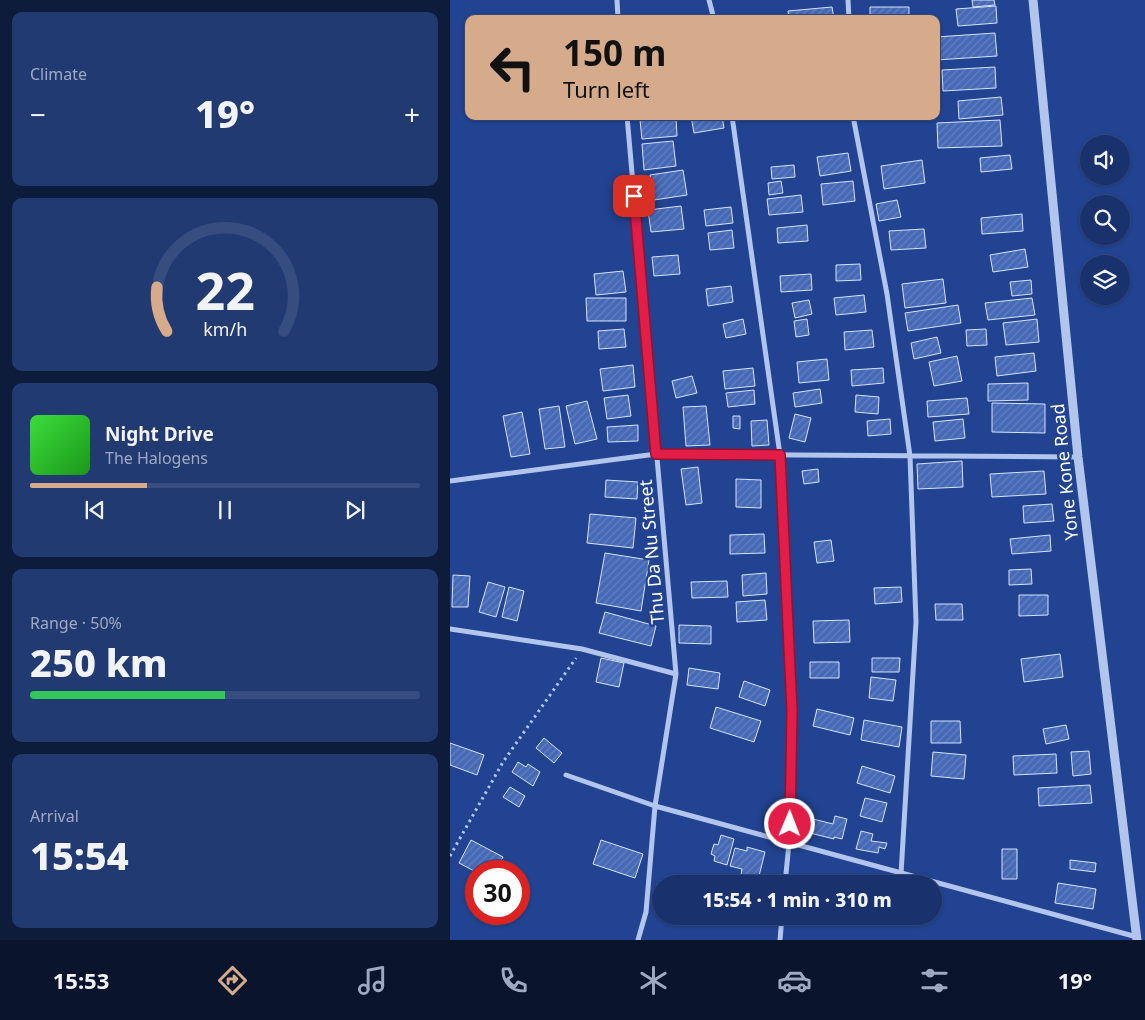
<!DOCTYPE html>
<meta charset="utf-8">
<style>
:root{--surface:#19326d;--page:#223a72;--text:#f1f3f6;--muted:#9faac2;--line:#374d80;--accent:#d6ab8b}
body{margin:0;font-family:"Noto Sans",sans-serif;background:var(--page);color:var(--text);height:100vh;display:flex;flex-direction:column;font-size:19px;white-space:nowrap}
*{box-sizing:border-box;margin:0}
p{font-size:16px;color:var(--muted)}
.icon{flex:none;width:28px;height:28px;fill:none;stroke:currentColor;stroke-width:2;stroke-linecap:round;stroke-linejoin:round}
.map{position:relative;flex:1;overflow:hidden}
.details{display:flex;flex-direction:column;gap:12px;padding:12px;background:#0e1c3c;width:450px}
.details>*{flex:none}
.top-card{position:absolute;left:15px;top:15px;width:475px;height:105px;border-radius:10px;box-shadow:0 1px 4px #0004,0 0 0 1px var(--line);background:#d6ab8b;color:#111;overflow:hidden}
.controls{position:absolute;left:630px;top:135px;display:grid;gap:10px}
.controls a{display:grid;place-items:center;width:50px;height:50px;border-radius:50%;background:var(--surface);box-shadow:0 1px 4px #0004,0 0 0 1px var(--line);font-size:25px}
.speed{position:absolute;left:15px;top:860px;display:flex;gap:10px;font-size:25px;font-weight:700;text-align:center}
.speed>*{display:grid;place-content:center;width:65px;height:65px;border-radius:50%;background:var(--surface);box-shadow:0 1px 4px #0004,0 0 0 1px var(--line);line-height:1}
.speed .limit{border:8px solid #d22;background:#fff;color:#111}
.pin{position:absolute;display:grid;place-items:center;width:42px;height:42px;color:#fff;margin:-21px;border-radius:10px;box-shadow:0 2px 8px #0006}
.me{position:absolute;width:55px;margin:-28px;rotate:1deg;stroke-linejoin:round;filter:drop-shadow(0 0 4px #0008)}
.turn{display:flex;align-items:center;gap:18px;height:105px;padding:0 15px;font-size:22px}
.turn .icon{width:65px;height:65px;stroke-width:2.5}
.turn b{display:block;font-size:35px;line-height:42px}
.big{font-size:38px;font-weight:800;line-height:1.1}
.details .widget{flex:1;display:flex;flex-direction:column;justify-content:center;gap:8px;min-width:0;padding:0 18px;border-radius:10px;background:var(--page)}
.details .dial{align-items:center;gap:0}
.dial svg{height:130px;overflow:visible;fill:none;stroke:var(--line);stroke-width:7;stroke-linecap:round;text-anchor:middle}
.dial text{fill:var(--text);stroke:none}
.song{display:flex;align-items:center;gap:15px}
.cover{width:60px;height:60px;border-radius:8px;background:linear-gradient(135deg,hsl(120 70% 55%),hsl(120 70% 35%))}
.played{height:5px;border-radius:2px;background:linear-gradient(90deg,var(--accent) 30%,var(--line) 30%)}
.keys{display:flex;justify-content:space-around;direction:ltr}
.heat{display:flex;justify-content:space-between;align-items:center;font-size:28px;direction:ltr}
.charge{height:8px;border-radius:4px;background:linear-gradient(90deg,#34c759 50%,var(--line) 0)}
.trip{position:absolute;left:202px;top:875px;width:290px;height:50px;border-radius:25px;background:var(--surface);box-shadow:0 1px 4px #0004,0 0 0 1px var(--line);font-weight:800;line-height:50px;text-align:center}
.tab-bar{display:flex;height:80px;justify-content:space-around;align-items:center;background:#0a142c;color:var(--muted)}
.tab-bar .icon{width:35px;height:35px}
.tab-bar .on{color:var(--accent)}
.tab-bar b{font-size:22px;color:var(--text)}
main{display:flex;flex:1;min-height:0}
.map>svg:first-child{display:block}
.building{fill:url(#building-hatch);stroke:#d7e2f9}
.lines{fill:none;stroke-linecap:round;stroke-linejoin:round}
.path{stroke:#b2c5ed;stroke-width:3;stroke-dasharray:2.5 4;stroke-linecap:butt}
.minor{stroke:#b2c5ed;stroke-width:5}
.tertiary{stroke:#b2c5ed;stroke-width:9}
.route-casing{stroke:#92132f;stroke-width:12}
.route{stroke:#e11d48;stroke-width:9}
.labels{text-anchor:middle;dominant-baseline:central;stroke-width:5;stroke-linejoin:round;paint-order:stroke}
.street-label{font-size:18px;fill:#fff;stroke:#214391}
</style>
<main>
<section class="details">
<div class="widget"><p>Climate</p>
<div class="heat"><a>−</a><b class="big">19°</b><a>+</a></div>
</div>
<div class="widget dial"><svg viewBox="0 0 100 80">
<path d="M14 69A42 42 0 1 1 86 69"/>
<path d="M14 69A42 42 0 0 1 8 42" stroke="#d6ab8b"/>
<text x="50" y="56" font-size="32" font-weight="700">22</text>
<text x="50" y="72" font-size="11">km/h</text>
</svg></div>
<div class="widget">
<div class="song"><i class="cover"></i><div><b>Night Drive</b><p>The Halogens</p></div></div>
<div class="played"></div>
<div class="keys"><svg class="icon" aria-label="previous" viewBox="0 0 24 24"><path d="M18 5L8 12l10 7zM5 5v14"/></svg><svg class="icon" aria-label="pause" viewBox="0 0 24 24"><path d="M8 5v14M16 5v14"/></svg><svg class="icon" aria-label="next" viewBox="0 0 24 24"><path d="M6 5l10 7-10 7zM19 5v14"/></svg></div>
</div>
<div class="widget"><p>Range · 50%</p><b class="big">250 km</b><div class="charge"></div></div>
<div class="widget"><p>Arrival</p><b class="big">15:54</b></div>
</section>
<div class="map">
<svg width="695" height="940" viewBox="0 0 695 940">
<defs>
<pattern id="building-hatch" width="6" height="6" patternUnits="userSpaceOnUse" patternTransform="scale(1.25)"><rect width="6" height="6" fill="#4669b6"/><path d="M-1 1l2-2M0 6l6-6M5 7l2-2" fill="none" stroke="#6280c1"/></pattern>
</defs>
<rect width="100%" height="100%" fill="#214391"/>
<path class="building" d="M522 0H544L545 5 523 7Z
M546 6 547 23 508 26 506 9Z
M382 7 384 19H339L338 11Z
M420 7H459V19H420Z
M545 33 547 56 486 60V37Z
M545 67 546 88 493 91 492 70Z
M551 97 553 115 509 119 508 101Z
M241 116H272L274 128 244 133Z
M226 117 227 136 192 139 190 120Z
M550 120 552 146 488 148 487 123Z
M223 141 226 166 194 170 192 144Z
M398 153 401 171 370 176 367 157Z
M560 155 562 169 531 172 530 158Z
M472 160 475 183 434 189 431 166Z
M344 165 345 177 322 179 321 167Z
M233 170 237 195 204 200 200 175Z
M331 181 333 193 319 195 318 183Z
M403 181 405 201 373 205 371 184Z
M351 195 353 212 319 215 317 199Z
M447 200 451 217 429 221 426 204Z
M231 206 234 229 201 232 198 210Z
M281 207 283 223 256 226 254 210Z
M572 214 573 231 532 234 531 218Z
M357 225 358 241 328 243 327 228Z
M474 229 476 248 441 250 439 231Z
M282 230 284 248 260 250 258 233Z
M575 249 578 267 543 272 540 255Z
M228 255 230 274 204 276 202 257Z
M410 264 411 280 386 281V265Z
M173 271 176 292 146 295 144 274Z
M361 274 362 290 331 292 330 276Z
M493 279 496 303 455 308 452 284Z
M581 280 582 294 562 296 560 282Z
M281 286 283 302 258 306 256 289Z
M414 295 416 312 386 315 384 298Z
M136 298H176V321H137Z
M582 298 585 315 538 320 535 303Z
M359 300 362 314 345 318 342 303Z
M508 305 511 323 458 331 455 313Z
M293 319 296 334 276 338 273 324Z
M357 319 359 335 346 337 344 321Z
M587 319 589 342 556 345 553 323Z
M174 329 176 347 149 349 148 331Z
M536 329 537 345 517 346 516 330Z
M422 330 424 347 395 350 394 332Z
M487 337 491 353 464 359 461 343Z
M584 353 586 371 547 376 545 357Z
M507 356 512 381 484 386 479 362Z
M377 359 379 380 349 383 347 362Z
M183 365 185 387 153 391 150 369Z
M303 368 305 386 275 389 273 371Z
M433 368 434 383 402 386 401 370Z
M242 376 247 393 226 398 222 381Z
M578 383V400L538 401V384Z
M370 389 372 403 345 407 343 393Z
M304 390 305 404 278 407 276 393Z
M178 395 181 416 157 419 154 398Z
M406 395 429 397 428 414 405 412Z
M517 398 519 414 478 417 477 401Z
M137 401 147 439 125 444 116 406Z
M542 403 595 404V433L542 432Z
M109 406 115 447 95 449 89 409Z
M256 406 260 445 236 446 233 407Z
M72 412 80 454 61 457 53 416Z
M345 414 361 418 355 442 339 438Z
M283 416H290V429L283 428Z
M440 419 441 434 418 436 417 421Z
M513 419 515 438 485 441 483 422Z
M317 420 319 445 302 446 301 421Z
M188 425V441L158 442 157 427Z
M512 461 513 487 468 489 467 464Z
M248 467 252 503 236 505 231 469Z
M368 469 369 482 354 484 352 471Z
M594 471 596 494 542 497 540 474Z
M286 479 311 480V508L286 507Z
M156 480 188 482 187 499 155 497Z
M602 504 604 521 574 523 573 506Z
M140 514 186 518 183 548 137 543Z
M314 534 315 553 280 554V535Z
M600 535 601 551 562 554 560 539Z
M381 540 384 561 367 563 364 542Z
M155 553 199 560 191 611 146 603Z
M581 569 582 584 559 585V570Z
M316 573 317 594 293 596 292 575Z
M3 575 20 576 18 607H2Z
M277 581 278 597 242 598 241 582Z
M38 582 55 587 46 617 29 612Z
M59 587 74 591 67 621 52 617Z
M451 587 452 602 425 604 424 588Z
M569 595H598V615L569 616Z
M315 600 317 620 287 622 286 602Z
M485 604H512L513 620H486Z
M155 612 206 626 201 646 149 633Z
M399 620 400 642 364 643 363 621Z
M229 625 261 626V644L229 643Z
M610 654 613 677 574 682 571 659Z
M151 658 174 663 169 687 146 682Z
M422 658H450L449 672H422Z
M360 662H389V678H360Z
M239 668 270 673 268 689 237 685Z
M421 677 446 680 443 701 419 698Z
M294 681 320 690 315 706 289 697Z
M266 707 311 721 304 742 260 728Z
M367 709 404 718 400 735 363 726Z
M414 720 452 727 449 747 411 740Z
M481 721H510L511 743H481Z
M616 725 619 739 596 744 593 729Z
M94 738 112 753 104 763 86 748Z
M0 743 34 755 27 775 0 765Z
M639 751 641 774 623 776 621 752Z
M483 752 516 755 514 779 481 776Z
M606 754 607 773 564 775 563 756Z
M68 762 76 767 78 764 90 772 83 786 62 772Z
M412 766 445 776 440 793 407 783Z
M640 785 642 803 589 806 588 788Z
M60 787 75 796 69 807 53 797Z
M415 798 437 803 432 822 410 816Z
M385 816 397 819 392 839 384 837V839L360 833 363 819 383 824Z
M411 831 423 834 421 841 437 843 435 849 429 847 428 853 406 849Z
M271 835 284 839 277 865 264 861 265 856 261 854 264 844 268 845Z
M21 840 53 857 45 871 26 872 9 863Z
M151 840 193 854 185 878 143 864Z
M297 847 315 852 308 880 291 875 292 869 280 866 285 848 297 851Z
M552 849H567V879H552Z
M620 860 646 863 645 872 620 869Z
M608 883 646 889 643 909 605 903Z"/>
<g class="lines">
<path class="path" d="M0 856 53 762 126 658"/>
<path class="minor" d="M167 0 168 19
M259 0 264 19
M398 0 399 19
M177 116 226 674 205 806 196 912 188 940
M282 116 330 455 342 711 339 843 335 884
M403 116 437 294 460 456 466 622 451 874
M0 481 206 454 628 457
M0 629 132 649 226 674
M116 775 205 806 687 937
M330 940 332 916"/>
<path class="tertiary" d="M583 0 628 457 687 940"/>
</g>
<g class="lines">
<defs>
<path id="route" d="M184 196 206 454 330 455 342 711 340 824"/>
</defs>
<use href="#route" class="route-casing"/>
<use href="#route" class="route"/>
</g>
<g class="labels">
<g class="street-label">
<text transform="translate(614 472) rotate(-96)">Yone Kone Road</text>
<text transform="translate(201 552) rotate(-95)">Thu Da Nu Street</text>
</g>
</g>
</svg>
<div class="controls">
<a><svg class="icon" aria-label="sound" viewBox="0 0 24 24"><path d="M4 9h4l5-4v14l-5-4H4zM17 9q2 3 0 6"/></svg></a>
<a><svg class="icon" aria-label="search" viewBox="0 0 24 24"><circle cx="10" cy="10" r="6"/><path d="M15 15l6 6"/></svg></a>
<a><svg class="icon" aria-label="layers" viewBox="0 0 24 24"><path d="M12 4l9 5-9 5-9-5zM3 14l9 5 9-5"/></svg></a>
</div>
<div class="speed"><div class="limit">30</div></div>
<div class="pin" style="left:184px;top:196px;background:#d93025"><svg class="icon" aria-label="arrive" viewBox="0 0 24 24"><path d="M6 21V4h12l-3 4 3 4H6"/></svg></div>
<svg class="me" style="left:340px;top:824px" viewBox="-20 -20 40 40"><circle r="17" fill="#e11d48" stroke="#fff" stroke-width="3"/><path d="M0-11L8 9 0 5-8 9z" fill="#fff"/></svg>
<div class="trip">15:54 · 1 min · 310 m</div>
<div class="top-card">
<div class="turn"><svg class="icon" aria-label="left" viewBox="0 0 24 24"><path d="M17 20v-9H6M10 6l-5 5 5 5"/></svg><div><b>150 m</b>Turn left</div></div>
</div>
</div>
</main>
<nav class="tab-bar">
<b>15:53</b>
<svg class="icon on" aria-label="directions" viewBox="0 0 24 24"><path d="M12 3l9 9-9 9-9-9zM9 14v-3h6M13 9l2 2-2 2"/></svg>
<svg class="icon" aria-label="music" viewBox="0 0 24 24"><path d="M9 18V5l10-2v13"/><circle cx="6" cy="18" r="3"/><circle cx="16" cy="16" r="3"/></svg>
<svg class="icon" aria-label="phone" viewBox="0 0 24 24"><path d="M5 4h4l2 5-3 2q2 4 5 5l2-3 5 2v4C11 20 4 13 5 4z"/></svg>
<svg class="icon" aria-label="climate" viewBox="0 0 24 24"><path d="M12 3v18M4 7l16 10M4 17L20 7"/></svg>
<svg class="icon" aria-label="car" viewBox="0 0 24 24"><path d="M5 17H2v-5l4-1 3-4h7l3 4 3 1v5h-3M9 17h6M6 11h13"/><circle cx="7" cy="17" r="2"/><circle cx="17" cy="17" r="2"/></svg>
<svg class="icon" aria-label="filters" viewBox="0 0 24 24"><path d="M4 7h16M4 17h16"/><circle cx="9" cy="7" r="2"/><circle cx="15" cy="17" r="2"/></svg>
<b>19°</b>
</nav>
